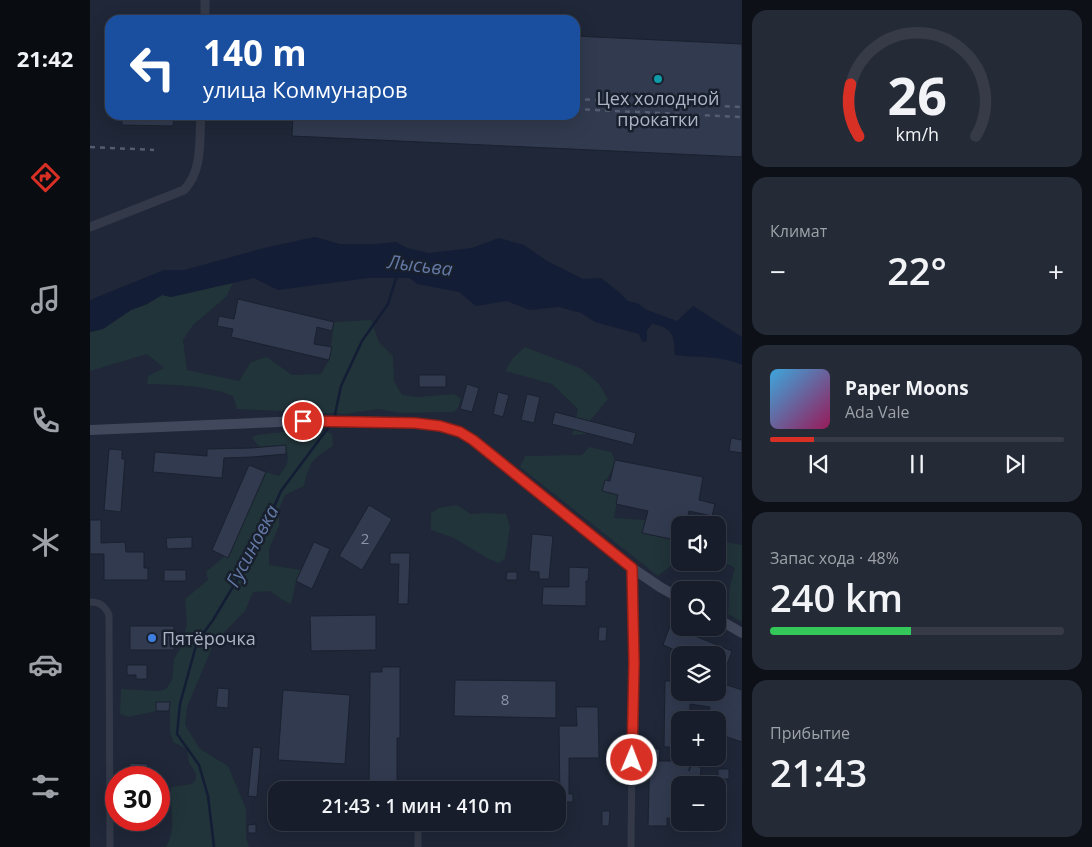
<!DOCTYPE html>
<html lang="ru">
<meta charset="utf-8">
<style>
:root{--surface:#171d2a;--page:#242a36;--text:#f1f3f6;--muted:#9ea2a8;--line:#363b47;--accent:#d93025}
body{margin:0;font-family:"Open Sans",sans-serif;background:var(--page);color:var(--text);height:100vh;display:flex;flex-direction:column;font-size:19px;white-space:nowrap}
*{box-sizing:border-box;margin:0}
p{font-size:16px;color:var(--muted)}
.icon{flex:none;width:28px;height:28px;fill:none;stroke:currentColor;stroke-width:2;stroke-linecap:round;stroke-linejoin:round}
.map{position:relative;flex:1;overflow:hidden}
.panel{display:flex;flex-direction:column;gap:10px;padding:10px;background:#0d1017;width:350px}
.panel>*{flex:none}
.banner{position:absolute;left:15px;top:15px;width:475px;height:105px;border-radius:15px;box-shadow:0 5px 20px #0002,0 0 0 1px var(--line);background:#1a4fa0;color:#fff;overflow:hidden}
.fabs{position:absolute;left:581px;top:516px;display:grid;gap:10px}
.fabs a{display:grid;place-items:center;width:55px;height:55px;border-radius:10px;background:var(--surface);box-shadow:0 5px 20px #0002,0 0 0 1px var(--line);font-size:25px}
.speed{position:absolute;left:15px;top:766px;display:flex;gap:10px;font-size:25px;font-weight:700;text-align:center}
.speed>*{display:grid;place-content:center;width:65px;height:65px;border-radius:50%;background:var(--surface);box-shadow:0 5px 20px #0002,0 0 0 1px var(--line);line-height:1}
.speed .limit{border:8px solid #d22;background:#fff;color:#111}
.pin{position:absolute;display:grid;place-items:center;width:42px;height:42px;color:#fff;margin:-21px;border:2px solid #fff;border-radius:50%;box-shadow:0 1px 5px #0007}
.me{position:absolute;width:55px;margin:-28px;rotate:1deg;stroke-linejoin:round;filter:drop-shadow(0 0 4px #0008)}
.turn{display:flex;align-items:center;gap:18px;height:105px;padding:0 15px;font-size:22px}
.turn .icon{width:65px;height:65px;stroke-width:2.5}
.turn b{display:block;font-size:35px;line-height:42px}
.big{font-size:38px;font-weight:600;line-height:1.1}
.panel .widget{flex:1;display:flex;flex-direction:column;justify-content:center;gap:8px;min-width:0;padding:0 18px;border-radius:15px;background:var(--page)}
.panel .dial{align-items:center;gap:0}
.dial svg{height:130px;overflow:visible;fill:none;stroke:var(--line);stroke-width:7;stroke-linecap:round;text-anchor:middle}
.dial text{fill:var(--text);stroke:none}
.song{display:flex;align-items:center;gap:15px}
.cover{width:60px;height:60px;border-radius:8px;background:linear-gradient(135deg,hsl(200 70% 55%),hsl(330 70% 35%))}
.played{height:5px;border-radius:2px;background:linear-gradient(90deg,var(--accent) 15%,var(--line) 15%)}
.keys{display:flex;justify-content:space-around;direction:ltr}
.heat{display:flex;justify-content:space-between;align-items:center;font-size:28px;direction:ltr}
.charge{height:8px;border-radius:4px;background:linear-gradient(90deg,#34c759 48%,var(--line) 0)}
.trip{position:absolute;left:178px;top:781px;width:298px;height:50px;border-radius:15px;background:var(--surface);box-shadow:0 5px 20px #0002,0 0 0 1px var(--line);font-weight:600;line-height:50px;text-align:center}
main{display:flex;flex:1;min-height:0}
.dock{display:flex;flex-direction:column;width:90px;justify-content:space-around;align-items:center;background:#090c11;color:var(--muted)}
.dock .icon{width:35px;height:35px}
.dock .current{color:var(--accent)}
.dock b{font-size:22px;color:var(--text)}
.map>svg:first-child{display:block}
.green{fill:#213439}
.water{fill:#131d35}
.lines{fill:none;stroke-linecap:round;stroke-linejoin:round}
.stream{stroke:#131d35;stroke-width:2.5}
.building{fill:#313a4f;stroke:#1a212f}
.minor{stroke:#333948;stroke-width:7}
.tertiary{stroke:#333948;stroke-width:9}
.secondary{stroke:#41485c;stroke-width:10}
.rail{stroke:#545d70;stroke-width:2.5;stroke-dasharray:5 5;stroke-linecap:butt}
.route-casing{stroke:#8d1f18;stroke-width:12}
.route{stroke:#d93025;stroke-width:9}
.culture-dot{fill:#0f9aa8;stroke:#181f2d;stroke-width:2}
.shop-dot{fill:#3f7fe0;stroke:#181f2d;stroke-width:2}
.labels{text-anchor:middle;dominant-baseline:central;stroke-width:5;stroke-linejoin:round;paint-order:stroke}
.number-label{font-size:15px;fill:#8c94a6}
.poi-label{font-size:18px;fill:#adb4c5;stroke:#181f2d}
.water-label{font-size:19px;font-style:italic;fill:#6479a6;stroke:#181f2d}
</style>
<main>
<nav class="dock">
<b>21:42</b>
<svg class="icon current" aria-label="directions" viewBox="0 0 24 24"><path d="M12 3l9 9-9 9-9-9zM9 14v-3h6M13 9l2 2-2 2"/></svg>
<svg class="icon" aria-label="music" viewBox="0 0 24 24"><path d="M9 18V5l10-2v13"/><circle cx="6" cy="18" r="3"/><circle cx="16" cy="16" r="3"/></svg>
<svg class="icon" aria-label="phone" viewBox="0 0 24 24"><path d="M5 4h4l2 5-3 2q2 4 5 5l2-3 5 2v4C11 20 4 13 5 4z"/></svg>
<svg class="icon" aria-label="climate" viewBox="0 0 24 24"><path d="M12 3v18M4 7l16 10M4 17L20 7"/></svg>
<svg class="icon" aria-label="car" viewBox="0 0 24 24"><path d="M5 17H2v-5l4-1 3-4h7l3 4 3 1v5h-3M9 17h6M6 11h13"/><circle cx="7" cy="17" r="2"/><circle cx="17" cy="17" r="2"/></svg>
<svg class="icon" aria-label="filters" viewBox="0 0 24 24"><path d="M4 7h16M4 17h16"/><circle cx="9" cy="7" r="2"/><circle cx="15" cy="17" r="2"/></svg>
</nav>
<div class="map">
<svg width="652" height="847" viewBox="0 0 652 847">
<rect width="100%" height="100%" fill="#1f2738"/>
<path class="green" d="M143 283 136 297 103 325 93 340 97 370 149 381 161 362 177 357 202 375 231 374 239 360 244 322 281 320 289 342 303 356 304 381 312 395 328 397 364 394 371 399 367 410 362 412 311 413 289 409 254 414 147 409 143 396C116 385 86 385 57 384L58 376 74 368 57 354 0 371V332L13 329 41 310 57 304 72 295 81 297Z
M435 347 492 369 509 384 518 399 499 422 496 434 482 435 488 409 462 384 415 371 423 358Z
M227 428 242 434 243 446C221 460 220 461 214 486L195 495 189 509V526L179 549V565L211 570 206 581 201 604 191 599 180 591 163 592 155 611 124 643 97 707 95 725 110 749 138 766 156 809V838L159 847H76C87 829 80 808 81 787L102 784 106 780V773L99 763 97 749 83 742 80 731V703L66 702V711L39 717 30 714 31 689 69 691 76 689 82 680 84 659 91 647 97 624 95 599 118 580 116 572 135 556 138 557 176 472 189 476C199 463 200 460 195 445L170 447 162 438 167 435Z
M499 447 521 452 525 460C523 472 515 479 512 491L528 495 524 518 555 520 553 533 579 539 585 551 584 563 568 576 430 467 435 456 492 455Z
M367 505 381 514 396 513 416 514 420 527 415 558 409 563 397 558 364 538 341 530V513L349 508Z
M628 541 652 545V622L638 614 640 585 645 568 628 559Z"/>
<path class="water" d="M225 237 250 244H286L306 242 317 248 339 253 382 248 409 238 434 245 457 261 493 279 511 278 529 292 538 301 547 303 557 310 587 321 603 306 652 337V365C630 355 608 358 585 355 584 336 584 328 562 324L557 330V341L552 342 549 334 505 322 491 313 469 307 440 310 417 301 386 306 369 292 327 284 320 278H278L188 290 164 278 81 297 72 295 57 304 41 310 13 329 0 332V300L74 270H94L178 247Z"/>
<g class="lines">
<path class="stream" d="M244 419 251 386 272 341 298 304 307 275
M124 847 118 796 109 765 87 734 90 704 107 642 123 620 165 550 191 491 241 424"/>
</g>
<path class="building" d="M485 36 652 44V157L202 136 203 115H485Z
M32 115H84L83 126 32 125Z
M148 299 244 322 242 331 227 327 224 344 242 347 239 360 141 337 143 329 127 326 129 316 144 319Z
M329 375H356V387H329Z
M377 384 389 388 382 412 370 409Z
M408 392 419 395 413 417 403 414Z
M437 394 450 397 444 423 431 420Z
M465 412 546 433 543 445 462 424Z
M641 438 652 440V453L639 451Z
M196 445V454L162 457 134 458 132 478 63 472 65 452 117 456V449L161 448Z
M19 449 32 450V459H35L31 512 14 510Z
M525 460 613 477 609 500 625 504 622 516 599 511 597 520 590 518V541L552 533 558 511 526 504 528 495 512 491 515 480 520 481Z
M159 465 176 472 138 558 122 550Z
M279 505 302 519 272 570 249 556Z
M0 520H11V543L35 542 36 552H54V568H58V580H14V554H0Z
M442 534 463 536 459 579H449V572L439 571Z
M102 537V548L77 549 76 538Z
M224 542 240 549 222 589 206 581Z
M300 553H320L318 604H308L309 564H300Z
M479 567 499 568 498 581H496V606L452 605 453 587H479Z
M74 570H96V581H74Z
M417 572H427V580H416Z
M286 615V650L221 651 220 616Z
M40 626H84V650H40Z
M580 626 642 651 635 670 628 667V655H597L573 645Z
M509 627H517L516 641H508Z
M37 665H57V679H46V675H37Z
M292 667H310V738H307V790H279L280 672H292Z
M365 680 466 681V718L364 716Z
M575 681H590V692H628V682L652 690V742L628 734V720H616L620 707 600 704V720H590V747H574Z
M128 688 139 689 138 708 126 707Z
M193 690 260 695 255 764 188 760Z
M66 702H80L79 711H66Z
M486 707H508L509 758H479V794H483V802H470L469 726H487Z
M163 747 171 748 167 797 158 796Z
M560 749H570L569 761H600L599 771 601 766 611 767 610 783 599 782V785H590V819L577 818V826H558Z
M40 763 58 764 57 778 40 777Z
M628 769H639V779H628Z
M512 811H520L519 826H512Z
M177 813H186V822H177Z
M37 820H62V828H37Z
M166 824V833H158V825Z"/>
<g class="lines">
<path class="minor" d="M0 602C10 602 15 606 19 615L20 847
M328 847V833
M541 847 543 663 542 568"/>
<path class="tertiary" d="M115 20V0
M0 227 94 190C113 171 109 140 111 115"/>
<path class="secondary" d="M0 430 213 421 297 422 325 423 350 426 370 432 383 440 542 568 570 587 590 598
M628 619 652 633"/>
<path class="rail" d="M485 99 652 107
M485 109 652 117
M0 147 64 150"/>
</g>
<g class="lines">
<defs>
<path id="route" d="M213 421 325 423 350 426 370 432 383 440 542 568 544 663 542 760"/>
</defs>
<use href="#route" class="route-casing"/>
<use href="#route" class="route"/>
</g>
<circle class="culture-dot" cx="568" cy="79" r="5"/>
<circle class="shop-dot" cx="62" cy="638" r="5"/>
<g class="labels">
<g class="number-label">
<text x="275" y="538">2</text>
<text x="415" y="699">8</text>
</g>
<g class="poi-label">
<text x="568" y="98">Цех холодной<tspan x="568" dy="21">прокатки</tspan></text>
<text x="72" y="638" text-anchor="start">Пятёрочка</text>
</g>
<g class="water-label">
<text transform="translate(330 265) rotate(7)">Лысьва</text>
<text transform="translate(162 546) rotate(-62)">Гусиновка</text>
</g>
</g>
</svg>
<div class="fabs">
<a><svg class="icon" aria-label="sound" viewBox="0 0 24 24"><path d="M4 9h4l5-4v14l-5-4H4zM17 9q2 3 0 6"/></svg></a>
<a><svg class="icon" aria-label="search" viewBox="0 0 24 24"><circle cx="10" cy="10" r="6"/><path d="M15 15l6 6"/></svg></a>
<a><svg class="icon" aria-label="layers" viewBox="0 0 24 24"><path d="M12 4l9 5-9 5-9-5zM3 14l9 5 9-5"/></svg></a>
<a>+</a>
<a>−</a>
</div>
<div class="speed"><div class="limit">30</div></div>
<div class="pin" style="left:213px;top:421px;background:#d93025"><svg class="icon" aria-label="arrive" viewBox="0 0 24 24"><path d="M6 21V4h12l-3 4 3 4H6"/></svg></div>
<svg class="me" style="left:542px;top:760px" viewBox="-20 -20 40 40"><circle r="17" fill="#d93025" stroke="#fff" stroke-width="3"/><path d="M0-11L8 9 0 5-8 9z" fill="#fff"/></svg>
<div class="trip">21:43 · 1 мин · 410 m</div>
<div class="banner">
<div class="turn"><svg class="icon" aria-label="left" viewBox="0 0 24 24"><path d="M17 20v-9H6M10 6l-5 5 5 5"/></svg><div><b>140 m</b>улица Коммунаров</div></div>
</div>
</div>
<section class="panel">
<div class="widget dial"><svg viewBox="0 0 100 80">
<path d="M14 69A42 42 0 1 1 86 69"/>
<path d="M14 69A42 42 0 0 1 9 37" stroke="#d93025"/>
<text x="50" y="56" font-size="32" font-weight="700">26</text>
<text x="50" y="72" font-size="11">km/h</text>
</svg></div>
<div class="widget"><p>Климат</p>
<div class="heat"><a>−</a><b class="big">22°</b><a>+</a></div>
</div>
<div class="widget">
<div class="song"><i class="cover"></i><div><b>Paper Moons</b><p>Ada Vale</p></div></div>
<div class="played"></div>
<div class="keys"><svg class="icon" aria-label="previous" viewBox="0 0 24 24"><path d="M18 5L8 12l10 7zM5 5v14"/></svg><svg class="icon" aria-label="pause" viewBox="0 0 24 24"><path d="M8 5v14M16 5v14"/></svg><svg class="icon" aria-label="next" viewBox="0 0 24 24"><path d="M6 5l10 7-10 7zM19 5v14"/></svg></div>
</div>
<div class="widget"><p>Запас хода · 48%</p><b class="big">240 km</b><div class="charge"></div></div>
<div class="widget"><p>Прибытие</p><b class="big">21:43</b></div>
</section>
</main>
